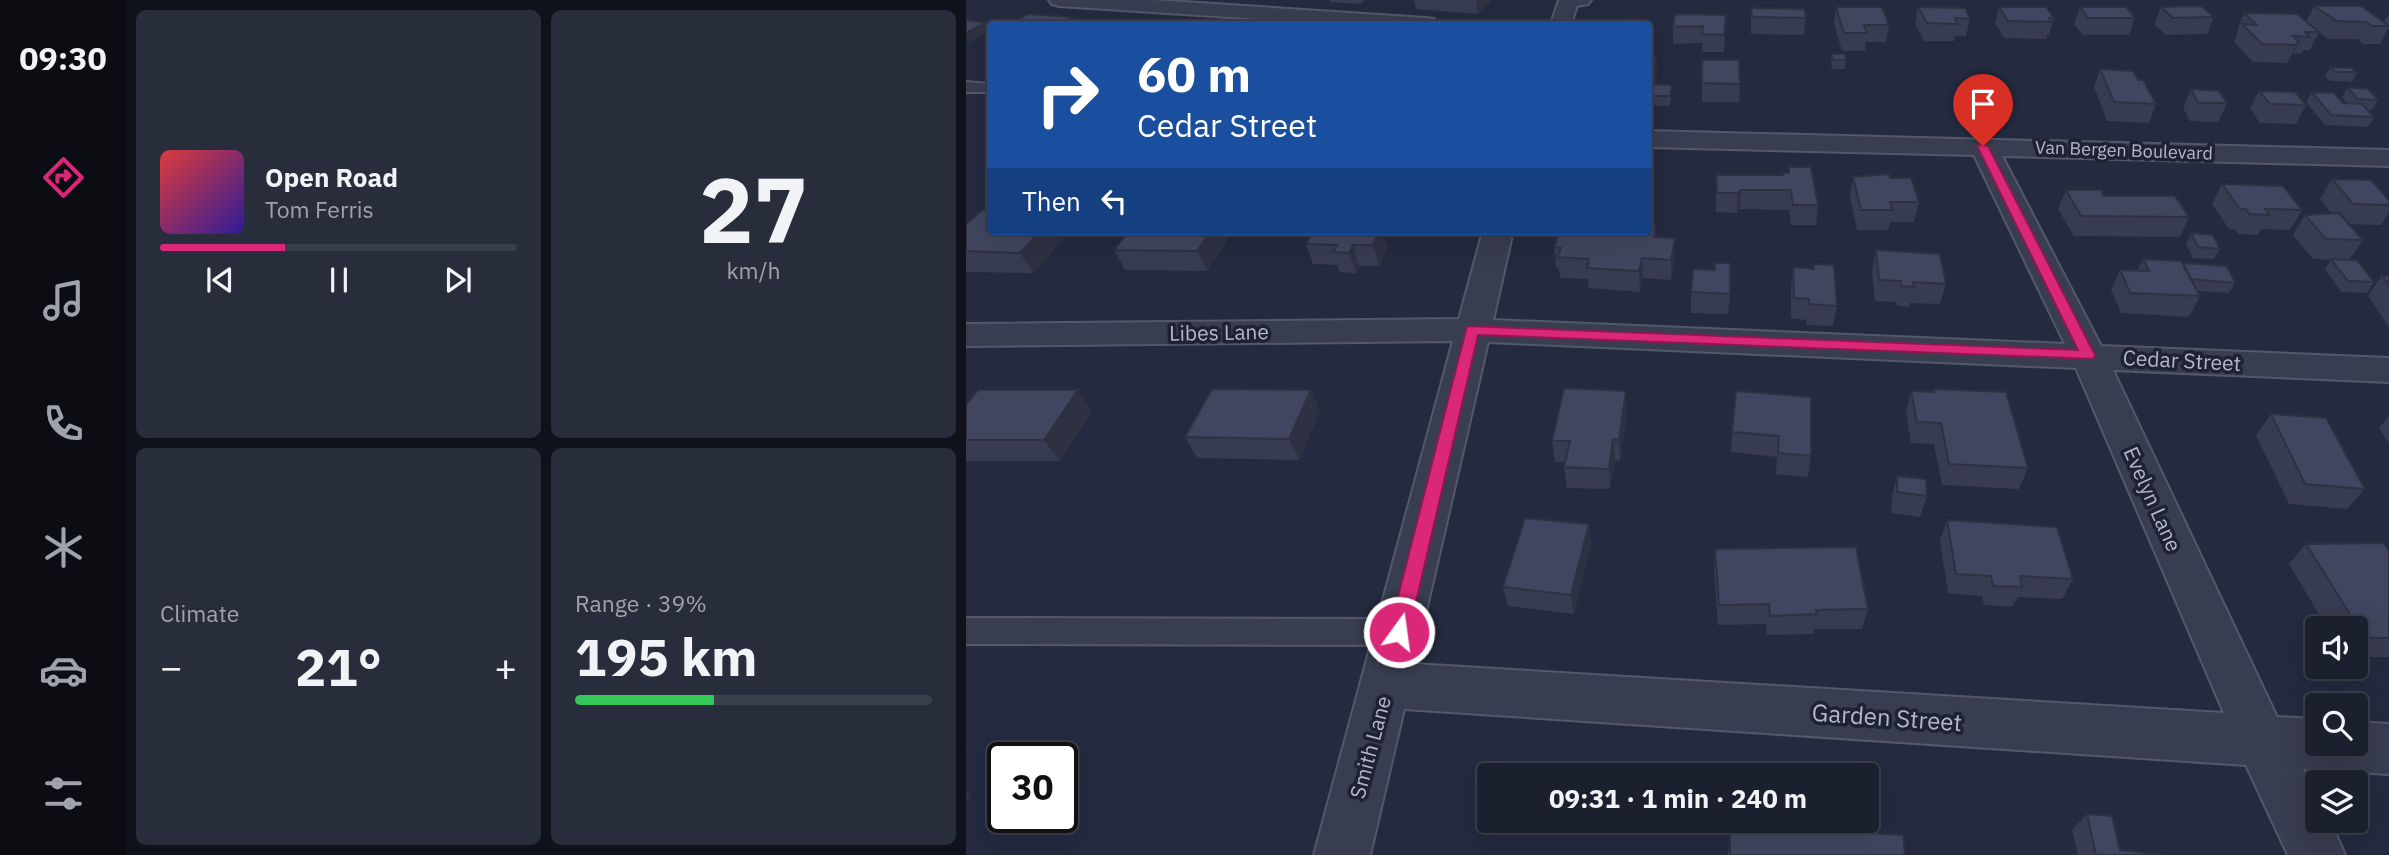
<!DOCTYPE html>
<meta charset="utf-8">
<style>
:root{--surface:#1b202f;--page:#282d3b;--text:#f1f3f6;--muted:#a0a3aa;--line:#393e4b;--accent:#db2777}
body{margin:0;font-family:"IBM Plex Sans",sans-serif;background:var(--page);color:var(--text);height:100vh;display:flex;flex-direction:column;font-size:26px;white-space:nowrap}
*{box-sizing:border-box;margin:0}
p{font-size:23px;color:var(--muted)}
.icon{flex:none;width:38px;height:38px;fill:none;stroke:currentColor;stroke-width:2;stroke-linecap:round;stroke-linejoin:round}
.map{position:relative;flex:1;overflow:hidden}
.sheet{display:flex;flex-direction:column;gap:10px;padding:10px;background:#0f121a;width:840px}
.sheet>*{flex:none}
.hud{position:absolute;left:21px;top:21px;width:665px;height:214px;border-radius:7px;box-shadow:0 7px 28px #0002,0 0 0 2px var(--line);background:#1a4fa0;color:#fff;overflow:hidden}
.fabs{position:absolute;left:1339px;top:616px;display:grid;gap:14px}
.fabs a{display:grid;place-items:center;width:63px;height:63px;border-radius:7px;background:var(--surface);box-shadow:0 7px 28px #0002,0 0 0 2px var(--line);font-size:35px}
.speed{position:absolute;left:21px;top:742px;display:flex;gap:14px;font-size:35px;font-weight:700;text-align:center}
.speed>*{display:grid;place-content:center;width:91px;height:91px;border-radius:50%;background:var(--surface);box-shadow:0 7px 28px #0002,0 0 0 2px var(--line);line-height:1}
.speed .limit{border:4px solid #111;border-radius:10px;background:#fff;color:#111}
.pin{position:absolute;display:grid;place-items:center;width:60px;height:60px;color:#fff;margin:-72px -30px;border-radius:50% 50% 50% 0;rotate:-45deg;box-shadow:0 0 7px #0007}
.pin .icon{rotate:45deg}
.me{position:absolute;width:77px;margin:-38px;rotate:14deg;stroke-linejoin:round;filter:drop-shadow(0 0 5px #0008)}
.turn{display:flex;align-items:center;gap:24px;height:147px;padding:0 35px;font-size:32px}
.turn .icon{width:91px;height:91px;stroke-width:2.5}
.turn b{display:block;font-size:49px;line-height:60px}
.then{display:flex;align-items:center;height:66px;padding:0 35px;background:#0003;gap:14px;font-size:26px}
.big{font-size:52px;font-weight:700;line-height:1.1}
.sheet .card{flex:1;display:flex;flex-direction:column;justify-content:center;gap:10px;min-width:0;padding:0 24px;border-radius:10px;background:var(--page)}
.sheet .dial{align-items:center;gap:0}
.dial b{font-size:91px;line-height:1}
.song{display:flex;align-items:center;gap:21px}
.cover{width:84px;height:84px;border-radius:10px;background:linear-gradient(135deg,hsl(0 70% 55%),hsl(250 70% 35%))}
.played{height:7px;border-radius:4px;background:linear-gradient(90deg,var(--accent) 35%,var(--line) 35%)}
.keys{display:flex;justify-content:space-around;direction:ltr}
.heat{display:flex;justify-content:space-between;align-items:center;font-size:38px;direction:ltr}
.charge{height:10px;border-radius:5px;background:linear-gradient(90deg,#34c759 39%,var(--line) 0)}
.sheet .tiles{flex:1;display:grid;gap:10px;grid-template-columns:repeat(2,1fr)}
.trip{position:absolute;left:511px;top:763px;width:402px;height:70px;border-radius:7px;background:var(--surface);box-shadow:0 7px 28px #0002,0 0 0 2px var(--line);font-weight:700;line-height:70px;text-align:center}
main{display:flex;flex:1;min-height:0}
.menu{display:flex;flex-direction:column;width:126px;justify-content:space-around;align-items:center;background:#0b0d13;color:var(--muted)}
.menu .icon{width:49px;height:49px}
.menu .on{color:var(--accent)}
.menu b{font-size:32px;color:var(--text)}
.map>svg:first-child{display:block}
.lines{fill:none;stroke-linecap:round;stroke-linejoin:round}
.service-casing{stroke:#53586a;stroke-width:4}
.minor-casing{stroke:#53586a;stroke-width:4}
.service{fill:#383d4f;fill-rule:evenodd}
.minor{fill:#383d4f;fill-rule:evenodd}
.wall{fill:#373c52}
.shaded-wall{fill:#2d3142}
.building{fill:#40465f;stroke:#2d3142;stroke-width:2}
.route{fill:#db2777;stroke:#8e194d;stroke-width:2}
.labels{text-anchor:middle;dominant-baseline:central;stroke-width:7;stroke-linejoin:round;paint-order:stroke}
.far-street-label{font-size:18px;fill:#b4b8ca;stroke:#1d2234}
.street-label{font-size:21px;fill:#b4b8ca;stroke:#1d2234}
.near-street-label{font-size:24px;fill:#b4b8ca;stroke:#1d2234}
</style>
<main>
<nav class="menu">
<b>09:30</b>
<svg class="icon on" aria-label="directions" viewBox="0 0 24 24"><path d="M12 3l9 9-9 9-9-9zM9 14v-3h6M13 9l2 2-2 2"/></svg>
<svg class="icon" aria-label="music" viewBox="0 0 24 24"><path d="M9 18V5l10-2v13"/><circle cx="6" cy="18" r="3"/><circle cx="16" cy="16" r="3"/></svg>
<svg class="icon" aria-label="phone" viewBox="0 0 24 24"><path d="M5 4h4l2 5-3 2q2 4 5 5l2-3 5 2v4C11 20 4 13 5 4z"/></svg>
<svg class="icon" aria-label="climate" viewBox="0 0 24 24"><path d="M12 3v18M4 7l16 10M4 17L20 7"/></svg>
<svg class="icon" aria-label="car" viewBox="0 0 24 24"><path d="M5 17H2v-5l4-1 3-4h7l3 4 3 1v5h-3M9 17h6M6 11h13"/><circle cx="7" cy="17" r="2"/><circle cx="17" cy="17" r="2"/></svg>
<svg class="icon" aria-label="filters" viewBox="0 0 24 24"><path d="M4 7h16M4 17h16"/><circle cx="9" cy="7" r="2"/><circle cx="15" cy="17" r="2"/></svg>
</nav>
<section class="sheet">
<div class="tiles">
<div class="card">
<div class="song"><i class="cover"></i><div><b>Open Road</b><p>Tom Ferris</p></div></div>
<div class="played"></div>
<div class="keys"><svg class="icon" aria-label="previous" viewBox="0 0 24 24"><path d="M18 5L8 12l10 7zM5 5v14"/></svg><svg class="icon" aria-label="pause" viewBox="0 0 24 24"><path d="M8 5v14M16 5v14"/></svg><svg class="icon" aria-label="next" viewBox="0 0 24 24"><path d="M6 5l10 7-10 7zM19 5v14"/></svg></div>
</div>
<div class="card dial"><b>27</b><p>km/h</p></div>
<div class="card"><p>Climate</p>
<div class="heat"><a>−</a><b class="big">21°</b><a>+</a></div>
</div>
<div class="card"><p>Range · 39%</p><b class="big">195 km</b><div class="charge"></div></div>
</div>
</section>
<div class="map">
<svg width="1423" height="855" viewBox="0 0 1423 855">
<rect width="100%" height="100%" fill="#242a3f"/>
<g class="lines">
<defs>
<path id="service" d="M0 82 24 84V92H0Z
M0 618 433 619 444 623 448 632 444 641 433 645 0 644Z"/>
<path id="minor" d="M83 0H188L460 18 468 19 471 24H371L93 6 86 4Z
M593 0H625L622 4 611 6 605 24H585Z
M682 131 1423 150V166L1036 156 1135 346 1423 358V382L1147 370 1311 717 1351 719V744H1390V722L1423 724V774L1337 769 1351 796V821H1364L1379 855H1322L1280 765 438 709 404 855H348L487 341 0 346V324L493 319 517 231H547L527 320 1099 344 1008 155 682 147ZM522 342 1110 368 1258 713 448 664Z"/>
</defs>
<use href="#service" class="service-casing"/>
<use href="#minor" class="minor-casing"/>
<use href="#service" class="service"/>
<use href="#minor" class="minor"/>
</g>
<path class="wall" d="M364 0H399L395 4 364 2Z
M448 0H524V2L512 14 450 9Z
M1348 6 1418 22 1423 13V30L1422 29 1414 44H1397L1392 39H1362L1351 31 1353 32 1344 50H1338L1335 54H1327L1321 63 1287 62 1268 42 1272 32 1271 30 1278 13 1340 22Z
M870 7 923 25 920 42H900L899 51H876L868 24Z
M952 7 1004 19 1000 36H989L988 41H958L949 24Z
M1033 7 1088 18 1083 35H1081L1080 39 1038 38 1029 23Z
M1114 7 1169 18 1163 35H1117L1108 24Z
M1195 7 1248 17 1241 34 1200 35 1188 24Z
M785 8 840 18 838 35 785 34Z
M760 15 758 52H736V43L707 44V27Z
M866 54 880 60 879 69H866L865 63Z
M682 55H690L691 73 689 84 706 85V94L704 106 682 105Z
M736 60 774 84 773 102H736Z
M1364 67 1391 72 1386 82 1364 81 1359 76Z
M1134 69 1190 104 1183 123 1141 121 1128 87Z
M1382 87 1412 100 1406 110H1401L1408 117 1402 127 1359 125 1340 102 1346 92 1377 103H1381L1376 97Z
M1225 89 1261 103 1252 122 1224 121 1217 108Z
M1293 91 1340 105 1330 124 1294 123 1284 109Z
M823 167 852 205 850 225H825L823 210 774 209 771 213 750 212V175H816V173H822Z
M887 177 953 202 948 222H924L922 230H891L884 197Z
M1366 179 1423 200V212L1415 225 1382 224 1397 240 1383 260 1408 282 1401 293 1375 292 1359 269 1365 260 1347 259 1327 235 1339 215 1366 214 1354 199Z
M1256 184 1336 210 1324 230 1295 229 1292 235 1272 234 1269 229H1263L1246 204Z
M1100 190 1138 196 1223 217 1214 237 1108 236 1092 209Z
M0 224 24 231H92L97 239 67 273 0 272Z
M690 226V237L709 238V259L705 280 677 278 674 292 623 288 622 279 594 278 593 268H590L588 247 597 236Z
M1225 233 1254 249 1248 259 1227 258 1220 244Z
M262 239 241 271 159 270 148 250Z
M340 244 422 246 413 266H393L390 273 374 272 371 265 347 264Z
M910 250 980 284 974 304 944 303 943 307 931 306 930 302 909 301 906 271Z
M1177 259 1217 263 1269 283 1263 293 1232 291 1234 296 1223 317 1155 313 1145 290 1154 270 1171 271Z
M847 264 871 306 867 326 840 325V320L825 318V288L827 267 847 268Z
M749 270 764 294 762 314 725 313V292Z
M1416 275 1423 276V327L1402 296Z
M967 389 1062 468 1053 489 976 485 968 444 945 443 940 412 945 391 966 392Z
M345 390 354 411 333 460 231 458 219 437Z
M770 391 845 456 842 477 810 474 811 457 765 452Z
M0 405 126 411 94 461H0Z
M661 412 654 461 649 460 644 489 601 488 598 467 599 462H589L586 441Z
M1305 414 1399 489 1381 509 1323 504 1290 435Z
M1423 416V444L1413 428Z
M931 476 961 496 954 517 925 513 926 496Z
M981 520 1107 579 1096 599 1052 597 1046 607 1018 605 1016 596 982 593 974 541Z
M623 524 625 545 608 614 542 606 537 587Z
M1340 544 1423 551V657H1390V628H1361L1323 564Z
M749 549 902 609 896 629H848L847 634 801 635 800 624 752 625 748 570Z
M1121 814 1154 850 1199 855H1112L1106 830Z
M764 825 939 855H762Z"/>
<path class="shaded-wall" d="M510 0H524V2L512 14Z
M105 17 109 24H93Z
M19 23 24 31 4 43 0 37V33Z
M1333 42 1324 60 1321 63 1330 45Z
M690 55 691 73 688 90V72Z
M706 85V94L704 106V96Z
M686 164V184L682 206V183Z
M775 190 774 209 771 213 772 193Z
M64 231H92L97 239 67 273 54 253Z
M245 231H259L262 239 241 271 231 251Z
M413 231H417L422 246 413 266 407 245Z
M709 238V259L705 280V260Z
M387 245 393 266 390 273 383 253Z
M676 258 677 278 674 292 673 271Z
M112 390 126 411 94 461 78 440Z
M345 390 354 411 333 460 323 439Z
M660 391 661 412 654 461 653 440Z
M647 439 649 460 644 489 643 469Z
M623 524 625 545 608 614 605 595Z
M0 790 6 794 0 804Z"/>
<path class="building" d="M1235 6 1248 17 1207 18 1195 7Z
M1348 6H1395L1423 26H1406L1401 22 1371 21Z
M870 7H916L923 25H898L901 33H878Z
M952 7 999 8 1004 19 989 18 991 24 961 23Z
M1033 7H1080L1088 18H1083L1085 22 1042 21Z
M1114 7H1160L1169 18H1122Z
M785 8 838 9 840 18 786 17Z
M1278 13 1331 14 1353 32H1339L1344 37 1327 36 1333 42 1330 45 1296 44 1276 24 1291 25Z
M62 14 105 17 93 24H44Z
M709 14 760 15 758 35 736 34 737 26 707 27Z
M0 20 19 23 0 33Z
M866 54H879L880 60H867Z
M682 55H690L688 72 682 71Z
M736 60H773L774 84 736 83Z
M1364 67 1386 68 1391 72H1369Z
M1134 69 1167 71 1172 80H1177L1190 104 1148 102Z
M682 84 706 85 704 96H682Z
M1382 87 1402 89 1412 100 1391 99Z
M1225 89 1253 91 1261 103H1232Z
M1293 91 1329 92 1340 105 1304 104Z
M1346 92 1368 93 1377 103 1396 104 1408 117 1365 115Z
M682 164H686L682 183Z
M823 167H845L852 205H827L825 190H775L772 193H751L750 175H817L816 173H823Z
M923 174 924 178H945L953 202H924L926 210H895L887 177Z
M1366 179 1405 180 1423 200V205L1387 204Z
M1256 184 1317 186 1336 210 1299 209 1303 215 1283 214 1280 209H1274Z
M1100 190H1135L1138 196H1209L1223 217 1115 216Z
M24 208V231H74L54 253 0 251V224L15 211Z
M1373 213 1397 240 1360 239 1339 215Z
M682 225 690 226 688 237 709 238 705 260 676 258 673 271 621 268 623 259 591 257 595 248 588 247 592 235 597 236 598 231H682Z
M163 231H245L231 251 148 250Z
M347 231H413L407 245H387L383 253 367 252 371 245 340 244Z
M1225 233 1247 235 1254 249 1232 247Z
M910 250 974 254 980 284 947 282 948 287 935 286V281L913 280Z
M1177 259 1215 261 1234 296 1164 293 1154 270 1183 271Z
M1365 259 1391 260 1408 282 1382 281Z
M749 263H764V294L725 292 727 269 749 270Z
M1217 263 1261 266 1269 283 1225 279Z
M847 264 868 265 871 306 843 304V299L828 298 827 267 848 269Z
M1416 275 1423 276V285Z
M598 388 660 391 653 440 647 439 643 469 598 467 604 441H586Z
M246 389 345 390 323 439 219 437Z
M967 389 1040 392 1062 468 983 464 975 423 951 422 945 391 968 392Z
M12 390H112L78 440H0V405Z
M770 391 845 397V456L812 453 813 436 766 432Z
M1305 414 1360 418 1399 489 1339 484Z
M931 476 960 479 961 496 931 492Z
M559 518 623 524 605 595 537 587Z
M981 520 1091 527 1107 579 1054 576 1056 587 1027 586 1025 576 990 574Z
M1418 543 1423 551V638H1399L1340 544Z
M890 547 902 609 850 610 851 614 804 616 803 604 753 605 749 549Z
M1121 814 1146 816 1154 850 1199 855H1130Z
M764 825 937 835 939 855H764Z"/>
<path class="route" d="M1013 144 1022 146 1129 355 1127 359 512 335 443 632 440 638 433 640 426 638 423 632 501 326 1112 350 1011 146Z"/>
<g class="labels">
<g class="far-street-label">
<text transform="translate(1158 150) rotate(2)">Van Bergen Boulevard</text>
</g>
<g class="street-label">
<text transform="translate(253 332) rotate(-1)">Libes Lane</text>
<text transform="translate(1216 360) rotate(3)">Cedar Street</text>
<text transform="translate(1187 499) rotate(66)">Evelyn Lane</text>
<text transform="translate(404 747) rotate(-75)">Smith Lane</text>
</g>
<g class="near-street-label">
<text transform="translate(921 717) rotate(4)">Garden Street</text>
</g>
</g>
</svg>
<div class="fabs">
<a><svg class="icon" aria-label="sound" viewBox="0 0 24 24"><path d="M4 9h4l5-4v14l-5-4H4zM17 9q2 3 0 6"/></svg></a>
<a><svg class="icon" aria-label="search" viewBox="0 0 24 24"><circle cx="10" cy="10" r="6"/><path d="M15 15l6 6"/></svg></a>
<a><svg class="icon" aria-label="layers" viewBox="0 0 24 24"><path d="M12 4l9 5-9 5-9-5zM3 14l9 5 9-5"/></svg></a>
</div>
<div class="speed"><div class="limit">30</div></div>
<div class="pin" style="left:1017px;top:146px;background:#d93025"><svg class="icon" aria-label="arrive" viewBox="0 0 24 24"><path d="M6 21V4h12l-3 4 3 4H6"/></svg></div>
<svg class="me" style="left:433px;top:632px" viewBox="-20 -20 40 40"><circle r="17" fill="#db2777" stroke="#fff" stroke-width="3"/><path d="M0-11L8 9 0 5-8 9z" fill="#fff"/></svg>
<div class="trip">09:31 · 1 min · 240 m</div>
<div class="hud">
<div class="turn"><svg class="icon" aria-label="right" viewBox="0 0 24 24"><path d="M7 20v-9h11M14 6l5 5-5 5"/></svg><div><b>60 m</b>Cedar Street</div></div>
<div class="then">Then<svg class="icon" aria-label="left" viewBox="0 0 24 24"><path d="M17 20v-9H6M10 6l-5 5 5 5"/></svg></div>
</div>
</div>
</main>
